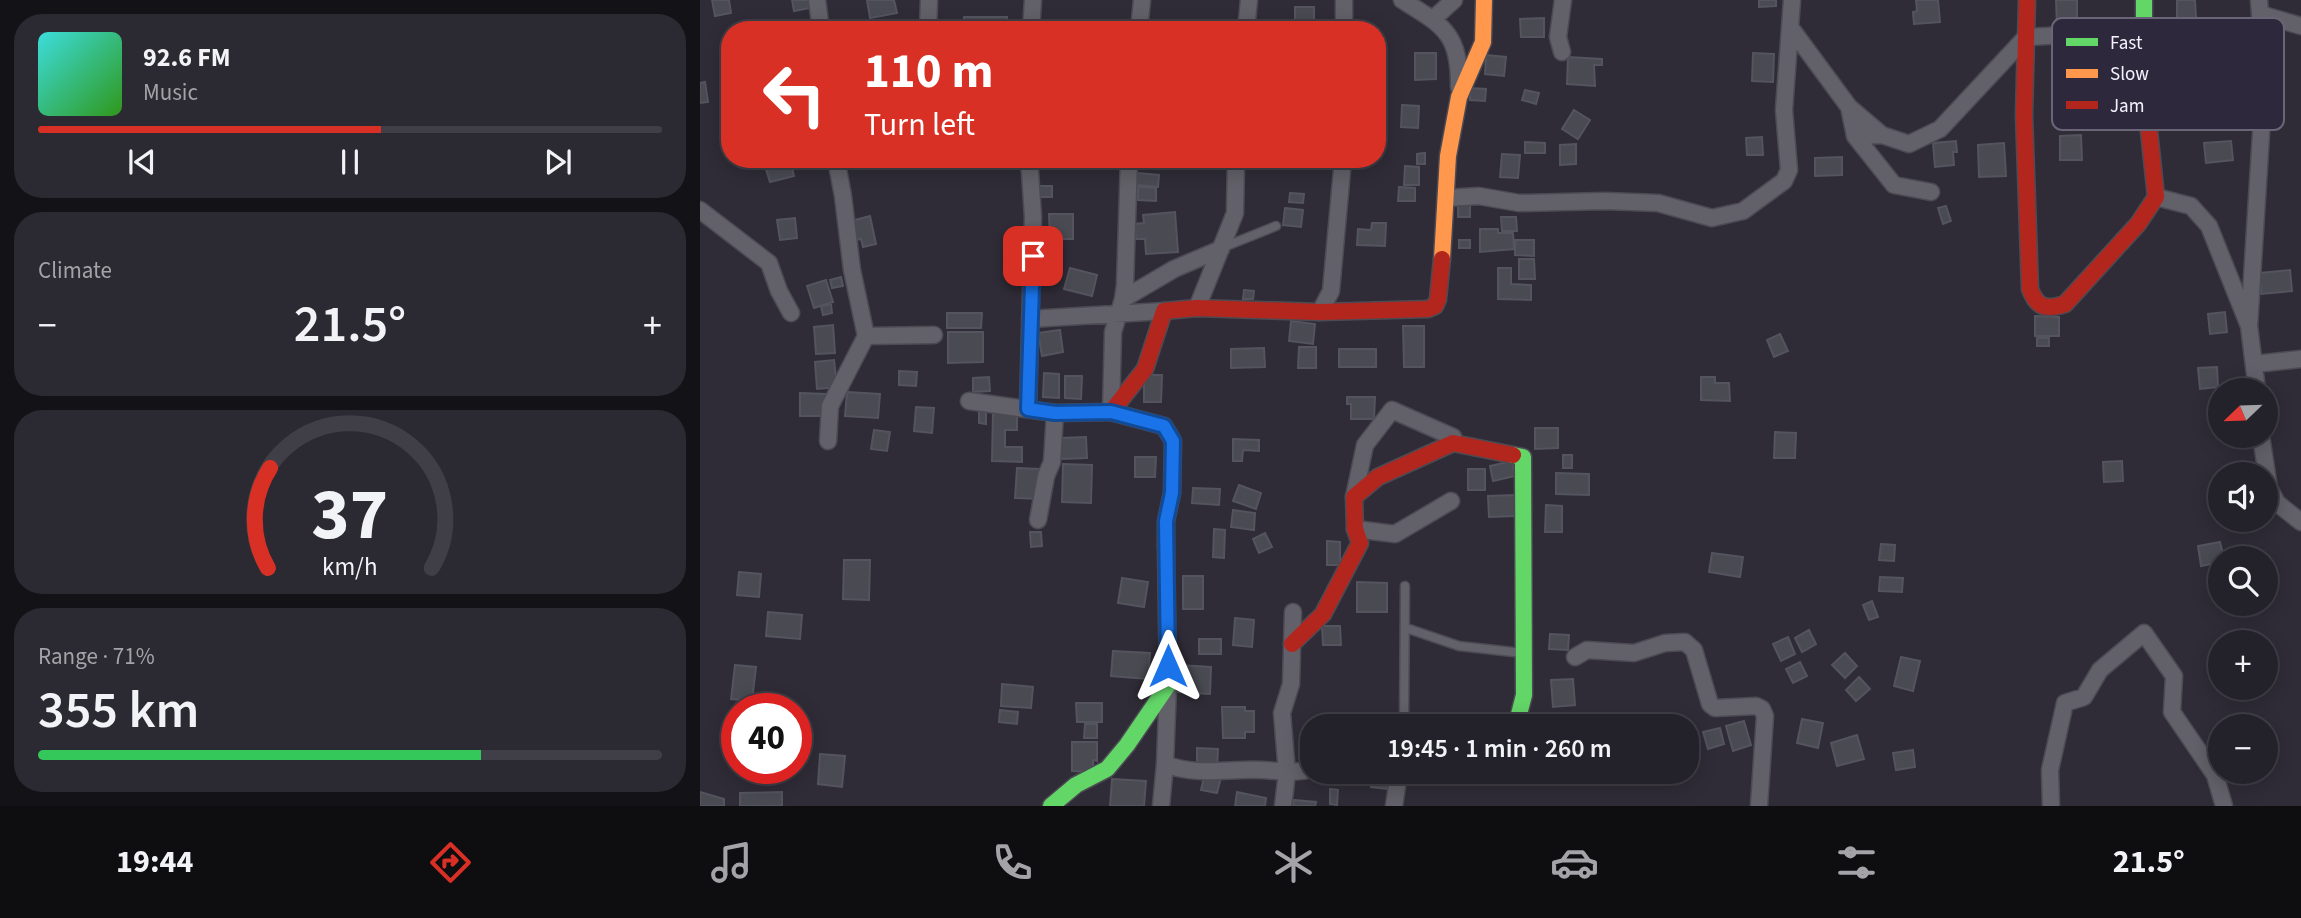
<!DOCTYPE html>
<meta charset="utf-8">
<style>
:root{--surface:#232129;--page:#2b2931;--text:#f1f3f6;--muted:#a3a3a8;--line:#403e46;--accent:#d93025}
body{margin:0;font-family:"Source Sans 3",sans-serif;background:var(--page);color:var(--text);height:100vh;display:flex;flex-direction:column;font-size:26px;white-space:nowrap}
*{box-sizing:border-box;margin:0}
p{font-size:23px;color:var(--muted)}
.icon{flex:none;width:38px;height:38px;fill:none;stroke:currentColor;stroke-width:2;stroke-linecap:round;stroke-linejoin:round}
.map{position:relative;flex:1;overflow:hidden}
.details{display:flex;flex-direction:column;gap:14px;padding:14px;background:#131217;width:700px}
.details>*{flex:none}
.hud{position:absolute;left:21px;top:21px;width:665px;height:147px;border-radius:28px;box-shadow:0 4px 18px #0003,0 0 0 2px var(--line);background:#d93025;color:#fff;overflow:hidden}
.needle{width:46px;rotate:247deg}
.buttons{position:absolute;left:1508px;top:378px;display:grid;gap:14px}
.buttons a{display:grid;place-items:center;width:70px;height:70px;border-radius:50%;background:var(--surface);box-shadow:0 4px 18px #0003,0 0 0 2px var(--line);font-size:35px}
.speed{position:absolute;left:21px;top:693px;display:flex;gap:14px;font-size:35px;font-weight:700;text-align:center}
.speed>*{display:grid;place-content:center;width:91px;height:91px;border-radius:50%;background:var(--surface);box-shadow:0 4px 18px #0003,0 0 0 2px var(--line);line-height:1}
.speed .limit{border:10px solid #d22;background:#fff;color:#111}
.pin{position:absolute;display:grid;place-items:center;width:60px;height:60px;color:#fff;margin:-30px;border-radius:14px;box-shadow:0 4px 10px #0006}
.me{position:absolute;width:77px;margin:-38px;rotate:0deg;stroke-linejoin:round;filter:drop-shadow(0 0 5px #0008)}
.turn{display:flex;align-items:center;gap:24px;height:147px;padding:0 28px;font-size:32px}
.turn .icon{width:91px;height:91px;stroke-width:2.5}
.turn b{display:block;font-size:49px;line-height:60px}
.big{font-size:52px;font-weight:600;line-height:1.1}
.details .widget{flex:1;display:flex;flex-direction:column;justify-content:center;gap:10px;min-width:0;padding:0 24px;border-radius:28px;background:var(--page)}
.details .dial{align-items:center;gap:0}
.dial svg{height:182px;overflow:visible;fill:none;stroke:var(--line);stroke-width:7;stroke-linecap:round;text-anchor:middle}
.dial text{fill:var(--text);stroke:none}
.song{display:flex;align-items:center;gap:21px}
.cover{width:84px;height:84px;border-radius:10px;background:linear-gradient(135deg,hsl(180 70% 55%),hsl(110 70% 35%))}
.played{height:7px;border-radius:4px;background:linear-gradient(90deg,var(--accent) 55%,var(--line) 55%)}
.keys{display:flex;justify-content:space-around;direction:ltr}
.heat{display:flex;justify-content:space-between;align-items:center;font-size:38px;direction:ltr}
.charge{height:10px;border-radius:5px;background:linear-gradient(90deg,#34c759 71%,var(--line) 0)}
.trip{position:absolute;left:600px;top:714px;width:399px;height:70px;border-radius:28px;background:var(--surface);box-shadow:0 4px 18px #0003,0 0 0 2px var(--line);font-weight:600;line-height:70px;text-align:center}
.menu{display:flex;height:112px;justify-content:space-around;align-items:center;background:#0e0d10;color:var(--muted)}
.menu .icon{width:49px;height:49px}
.menu .active{color:var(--accent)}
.menu b{font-size:32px;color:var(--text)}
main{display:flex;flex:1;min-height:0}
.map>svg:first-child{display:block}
.building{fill:#4a4a53;stroke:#54545e;stroke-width:2}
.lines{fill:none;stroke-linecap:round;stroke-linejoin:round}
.lane-casing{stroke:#4c4a53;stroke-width:11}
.street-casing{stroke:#4c4a53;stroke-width:19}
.fast-casing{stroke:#4c4a53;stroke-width:19}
.slow-casing{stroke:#4c4a53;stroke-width:19}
.jam-casing{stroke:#4c4a53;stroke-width:19}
.lane{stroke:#626068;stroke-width:8}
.street{stroke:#626068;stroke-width:16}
.fast{stroke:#63d668;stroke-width:16}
.slow{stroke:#ff974d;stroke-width:16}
.jam{stroke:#b3261e;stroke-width:16}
.route-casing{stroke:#114b97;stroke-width:18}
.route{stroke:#1a73e8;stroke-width:12}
.key{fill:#2d283b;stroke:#696576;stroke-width:2}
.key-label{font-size:19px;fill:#f5f2ff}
</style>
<main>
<section class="details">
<div class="widget">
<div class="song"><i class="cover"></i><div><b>92.6 FM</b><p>Music</p></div></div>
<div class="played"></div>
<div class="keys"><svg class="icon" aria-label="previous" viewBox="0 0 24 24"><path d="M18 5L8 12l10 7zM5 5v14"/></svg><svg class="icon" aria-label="pause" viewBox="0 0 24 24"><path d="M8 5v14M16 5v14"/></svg><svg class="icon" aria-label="next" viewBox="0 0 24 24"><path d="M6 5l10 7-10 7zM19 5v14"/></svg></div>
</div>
<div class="widget"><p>Climate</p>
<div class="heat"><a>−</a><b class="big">21.5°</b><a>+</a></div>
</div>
<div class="widget dial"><svg viewBox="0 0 100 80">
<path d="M14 69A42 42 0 1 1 86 69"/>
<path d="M14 69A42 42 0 0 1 15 25" stroke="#d93025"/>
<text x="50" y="56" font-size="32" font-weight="700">37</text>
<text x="50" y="72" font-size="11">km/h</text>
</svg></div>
<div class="widget"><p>Range · 71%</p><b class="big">355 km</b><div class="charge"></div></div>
</section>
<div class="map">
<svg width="1601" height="806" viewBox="0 0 1601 806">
<rect width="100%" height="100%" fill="#2f2c37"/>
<path class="building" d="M12 0H29L31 13 15 16Z
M92 0H109L110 8 94 11Z
M167 0H194L197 13 170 18Z
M1059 0H1076V6L1059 7Z
M1216 0H1238L1240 22 1214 24 1213 12 1217 11Z
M1356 0H1377V28H1357Z
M1477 0H1495L1496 18H1477Z
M595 7H614V23H595Z
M264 17H307V30H263Z
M844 18V37H821L820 19Z
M199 23V30H179V24Z
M470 23 486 24 485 30H470Z
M715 53H736V79L715 80Z
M1053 53 1074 54 1073 82 1052 81Z
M786 55 806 57 804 76 785 74Z
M868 57 902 59V65H894L895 86 867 84Z
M5 82 8 102 0 103V83Z
M770 88 786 89 785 101 770 100Z
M825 90 839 93 836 104 822 100Z
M702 105 719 106 718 128 701 127Z
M874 110 890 120 878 139 862 129Z
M1381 135 1382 160H1360V136Z
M1062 137 1063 155H1047L1046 138Z
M1256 141 1257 152H1253L1254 165 1235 167 1233 143Z
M1531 141 1533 160 1506 163 1504 143Z
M825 142 845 143V153H825Z
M1304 143 1306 176 1279 177 1278 145Z
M876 144V164L860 165V145Z
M725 153V164H717V154Z
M802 154 820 155 818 178 800 177Z
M1142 157V175L1115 176V158Z
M90 159 94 176 70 182 65 166Z
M170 159H191L192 162 171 166Z
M597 159H626V169L596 168Z
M705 166 719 167V185H704Z
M437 173 459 175 458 187 436 185Z
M334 186H352V197H334Z
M438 187 456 188V201L438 200Z
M699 187 715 188V201H698Z
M590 193 604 194 603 203 589 202Z
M758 202H770V217H758Z
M1246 206 1251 221 1243 224 1238 208Z
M585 208 603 210 601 227 583 225Z
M475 212 478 252 446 254 445 239H436L435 224 444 223 443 215Z
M349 214H373V239H350Z
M170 216 176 244 163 247 161 239 156 240 151 221Z
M801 217H816L817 231H802Z
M95 218 97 238 80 240 77 220Z
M672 223H686L685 246 657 245 658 229 671 230Z
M780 229H798V233H813L814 249 780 252Z
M759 240H770V248H759Z
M815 240H834V256L815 255Z
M819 259H834L835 279H819Z
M370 268 397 275 392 296 364 289Z
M798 268H811V284L831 285V300L798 299Z
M1590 270 1592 291 1561 294 1560 273Z
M141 277 143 286 132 288 130 280Z
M126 280 133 302 114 308 107 286Z
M544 290 554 291 553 299H543Z
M131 304 132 313 123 315 121 306Z
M1525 312 1527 332 1510 334 1508 314Z
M247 313H282L281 328H247Z
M1335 316 1359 317V336H1335Z
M591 321 615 324 613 344 589 341Z
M133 325 135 353 116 354 114 327Z
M703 326H724V367H704Z
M360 330 363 352 342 356 338 333Z
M248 332H283V362L248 363Z
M1080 334 1088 351 1074 357 1067 340Z
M1337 338H1349V346H1337Z
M599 347H616V368H598Z
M564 348 565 367 531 368V349Z
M639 349H676V367H639Z
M134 360 137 387 117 389 115 362Z
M1517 367 1518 387 1500 389 1498 368Z
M199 371 217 372 216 386 199 385Z
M344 373 359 374V398L343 397Z
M444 375H462L461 402H444Z
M365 376H382L381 399 365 398Z
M289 377 290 391 273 392V378Z
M1001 377H1015V383H1029L1030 401 1001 400Z
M147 392 180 394 178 418 145 416Z
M100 393 126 394V416H100Z
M647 397H675L674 419H651V404H647Z
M216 407 234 408 232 433 214 431Z
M279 410H286V424L279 423Z
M293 411H317V430H305V447H322V462L292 461Z
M835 428H858V448L835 449Z
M174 430 190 432 187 451 171 449Z
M1075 432 1096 433 1095 458H1074Z
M386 437 387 458 361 459 360 438Z
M533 439 559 440V451L543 450 542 461H533Z
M863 455H872V468H863Z
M435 457H456L455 477H435Z
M812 461 815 476 793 481 790 466Z
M1422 461 1423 481 1404 482 1403 462Z
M363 464 392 465 391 503 362 502Z
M317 468 340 469 339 499 315 498Z
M768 469H785V490H768Z
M856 473 889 474V495L856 494Z
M539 485 561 493 556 509 533 501Z
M493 488 520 489 519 505 492 503Z
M815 495 816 516 789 517 788 496Z
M846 505 862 506V532H845Z
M533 510 555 513 554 530 531 527Z
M514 529 525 530 524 558 513 557Z
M330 532H341L342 546 331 547Z
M565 533 572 547 559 553 553 539Z
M627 541 640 542V565H627Z
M1520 542 1524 558H1521V562L1501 566 1498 546Z
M1181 544 1195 545 1194 561 1179 560Z
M1012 553 1043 557 1040 577 1009 572Z
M144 560H170L169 600 143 599Z
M39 572 61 574 59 597 37 595Z
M483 576H503V609H483Z
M1180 577 1203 578 1202 592 1179 591Z
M422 578 448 582 444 607 418 603Z
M657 582 687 583V612H657Z
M1172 601 1178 617 1169 620 1163 605Z
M68 612 102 615 100 639 66 636Z
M535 618 554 620 552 647 533 645Z
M622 626H640L641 645H623Z
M1109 630 1116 644 1102 652 1095 638Z
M850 634 869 635 868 650 849 649Z
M1088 637 1095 654 1081 661 1073 644Z
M499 639H521V654H499Z
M413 651 450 653 448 679 411 676Z
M1145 653 1157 666 1145 678 1132 665Z
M1201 657 1220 661 1213 691 1194 686Z
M1100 662 1107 676 1093 683 1086 669Z
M35 665 56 667 52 701 31 699Z
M478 665 511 667 510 694 477 692Z
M1159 677 1170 689 1156 701 1146 690Z
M873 679 875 705 853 707 851 680Z
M302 684 333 687 331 708 301 706Z
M376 703H402V722H377Z
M522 707H545V711H554V732H545V738H523Z
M300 710 318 712 317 724 299 722Z
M762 715 781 716 780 726H761Z
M1102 719 1123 723 1118 748 1097 743Z
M1044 721 1051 745 1033 751 1026 726Z
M385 724H397V738H384Z
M1020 728 1024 744 1008 749 1003 732Z
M1157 735 1164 759 1137 766 1131 743Z
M372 742H397V761L393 760V772L372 771Z
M497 748 518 749 517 769 497 768Z
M1213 750 1215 767 1196 770 1193 753Z
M120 754 145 756 142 787 118 784Z
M672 772H689L687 789 671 787Z
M505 773 521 777 517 793 501 790Z
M412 779 446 781 444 806H410Z
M630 789 638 790 637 805 630 804Z
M0 792 24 799V806H0Z
M82 792V806H40V793Z
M537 792 566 798 565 806H535Z
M594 800 616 802 615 806H593Z"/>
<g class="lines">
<defs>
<path id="lane" d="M524 247 576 226
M706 628 759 646 822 653
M704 726 705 586"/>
<path id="street" d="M117 0 121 30
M644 0V30
M702 0C744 26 760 34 759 87
M1559 0 1560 14 1601 26
M733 19 754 0
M1090 27 1149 107 1155 136 1194 185 1231 192
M228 30 229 0
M331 30 333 0
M439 30 442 0
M546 30 549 0
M862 52 858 37 863 0
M1149 107 1182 135
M1155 136 1182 135 1209 144 1240 129 1326 37 1443 31
M136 159 143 196 152 270 166 336
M328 159 330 172 333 217 328 409
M1456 197 1491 206 1509 226 1549 326 1557 390
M746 198 779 196 819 203 905 201 958 203 1012 218 1043 211 1084 181 1089 170 1084 110 1092 0
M0 210 69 263 79 291 91 313
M423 299 474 269 521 249
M497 308 535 213 536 159
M620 312 631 291 643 159
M330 319 464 311
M1549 326 1563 102 1560 14
M1555 364 1601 359
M269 401 355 413 411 412 413 332 423 299 425 285 429 159
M1561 436 1569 488 1577 503 1601 522
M128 441 130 406 166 336 234 335
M654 497 665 445 692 410 753 437V443
M338 520 346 476 352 462 355 413
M655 529 695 534 751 501
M875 657 887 650 934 653 965 643 985 642 994 650 1010 704 1015 708 1056 706 1062 709 1065 716 1059 806
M465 764C498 777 529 768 563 770 581 771 595 774 612 769
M461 806 465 764 468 686
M583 806 587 773 582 713 591 684 593 612
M694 806 699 772
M1351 806 1350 770 1365 703 1384 697 1400 670 1444 633 1474 676 1472 712 1515 775 1524 806"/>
<path id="fast" d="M1444 0V78L1447 112
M813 455 823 457 824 695 816 726
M351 806 376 785 407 769 427 745 468 685 466 545"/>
<path id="slow" d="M742 259 748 156 759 97 783 42 784 0"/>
<path id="jam" d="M1327 0 1324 115 1330 289C1337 308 1346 310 1365 304L1438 224 1456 197 1447 112
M466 545V521L472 493 473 441 464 426 411 412 445 369 464 311 497 308 620 312 728 309 735 306 738 299 742 259
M592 644 623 614 660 543 655 529 654 497 678 477 753 443 813 455"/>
</defs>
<use href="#lane" class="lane-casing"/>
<use href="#street" class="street-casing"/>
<use href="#fast" class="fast-casing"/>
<use href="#slow" class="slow-casing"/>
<use href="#jam" class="jam-casing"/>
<use href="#lane" class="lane"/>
<use href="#street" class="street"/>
<use href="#fast" class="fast"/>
<use href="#slow" class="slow"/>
<use href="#jam" class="jam"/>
</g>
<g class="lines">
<defs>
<path id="route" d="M333 256 328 409 355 413 411 412 464 426 473 441 472 493 466 521 468 666"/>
</defs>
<use href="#route" class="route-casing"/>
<use href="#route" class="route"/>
</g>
<rect x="1352" y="18" width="232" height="112" rx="10" class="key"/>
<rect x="1366" y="38" width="32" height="8" fill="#63d668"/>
<rect x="1366" y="69" width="32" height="9" fill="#ff974d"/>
<rect x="1366" y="101" width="32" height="8" fill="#b3261e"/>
<g class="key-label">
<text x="1410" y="49">Fast</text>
<text x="1410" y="80">Slow</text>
<text x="1410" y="112">Jam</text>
</g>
</svg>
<div class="buttons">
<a><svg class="needle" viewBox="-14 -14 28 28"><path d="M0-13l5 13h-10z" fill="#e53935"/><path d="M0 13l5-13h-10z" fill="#a3a3a8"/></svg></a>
<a><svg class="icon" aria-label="sound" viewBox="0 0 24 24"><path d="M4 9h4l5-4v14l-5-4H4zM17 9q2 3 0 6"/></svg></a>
<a><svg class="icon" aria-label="search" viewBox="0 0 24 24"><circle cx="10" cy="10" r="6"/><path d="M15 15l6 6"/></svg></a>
<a>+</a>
<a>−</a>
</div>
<div class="speed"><div class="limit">40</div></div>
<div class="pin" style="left:333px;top:256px;background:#d93025"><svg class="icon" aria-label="arrive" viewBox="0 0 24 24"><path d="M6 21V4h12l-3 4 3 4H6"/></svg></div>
<svg class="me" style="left:468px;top:666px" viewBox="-20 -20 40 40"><path d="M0-17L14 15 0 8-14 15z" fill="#1a73e8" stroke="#fff" stroke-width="4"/></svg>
<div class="trip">19:45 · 1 min · 260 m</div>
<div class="hud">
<div class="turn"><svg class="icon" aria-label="left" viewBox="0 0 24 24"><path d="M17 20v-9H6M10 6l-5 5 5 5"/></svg><div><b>110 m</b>Turn left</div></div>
</div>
</div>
</main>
<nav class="menu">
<b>19:44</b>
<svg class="icon active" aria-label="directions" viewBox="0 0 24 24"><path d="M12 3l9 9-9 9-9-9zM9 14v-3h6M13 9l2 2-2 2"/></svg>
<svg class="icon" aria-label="music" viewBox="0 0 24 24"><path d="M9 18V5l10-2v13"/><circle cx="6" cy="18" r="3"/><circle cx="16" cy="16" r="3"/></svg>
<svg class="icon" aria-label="phone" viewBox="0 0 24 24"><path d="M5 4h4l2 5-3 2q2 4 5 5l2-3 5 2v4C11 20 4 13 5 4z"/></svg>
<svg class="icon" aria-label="climate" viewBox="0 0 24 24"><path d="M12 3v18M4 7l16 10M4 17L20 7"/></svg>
<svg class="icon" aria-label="car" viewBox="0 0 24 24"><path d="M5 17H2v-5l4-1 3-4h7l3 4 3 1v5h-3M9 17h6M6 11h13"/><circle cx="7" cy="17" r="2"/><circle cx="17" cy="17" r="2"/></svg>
<svg class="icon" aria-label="filters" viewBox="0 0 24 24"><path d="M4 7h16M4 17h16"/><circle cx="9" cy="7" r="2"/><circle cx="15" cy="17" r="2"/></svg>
<b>21.5°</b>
</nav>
